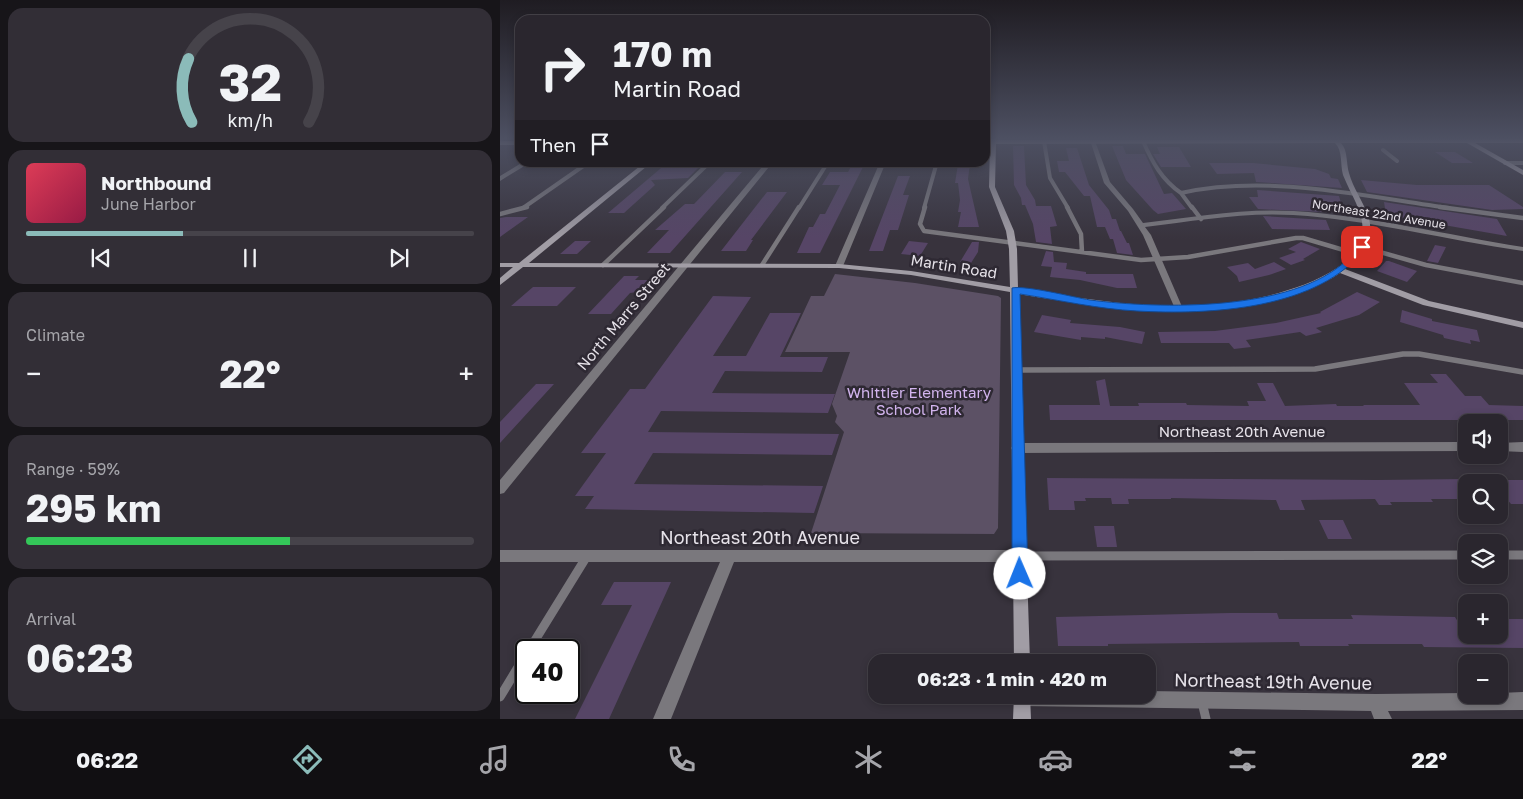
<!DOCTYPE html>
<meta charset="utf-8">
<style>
:root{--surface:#2a262e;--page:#322e36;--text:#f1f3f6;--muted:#a5a5aa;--line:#46434a;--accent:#8bbbb9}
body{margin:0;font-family:"Golos Text",sans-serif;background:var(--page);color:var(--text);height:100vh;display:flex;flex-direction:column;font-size:19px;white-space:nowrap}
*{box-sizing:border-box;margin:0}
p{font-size:16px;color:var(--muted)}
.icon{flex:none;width:28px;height:28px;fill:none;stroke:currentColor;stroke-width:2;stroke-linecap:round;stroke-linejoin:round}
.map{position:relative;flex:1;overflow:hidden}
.panel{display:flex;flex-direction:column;gap:8px;padding:8px;background:#171519;width:500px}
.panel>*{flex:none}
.guide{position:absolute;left:15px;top:15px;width:475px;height:152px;border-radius:15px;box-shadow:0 2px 8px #0003,0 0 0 1px var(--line);background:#2a262e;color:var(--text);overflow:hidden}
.controls{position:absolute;left:958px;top:414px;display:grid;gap:10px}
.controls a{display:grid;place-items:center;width:50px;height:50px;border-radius:10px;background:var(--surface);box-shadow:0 2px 8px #0003,0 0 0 1px var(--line);font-size:25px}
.speed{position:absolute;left:15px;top:639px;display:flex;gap:10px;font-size:25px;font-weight:700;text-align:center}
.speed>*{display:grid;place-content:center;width:65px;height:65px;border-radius:50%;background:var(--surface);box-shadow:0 2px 8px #0003,0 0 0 1px var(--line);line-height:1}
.speed .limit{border:2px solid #111;border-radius:8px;background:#fff;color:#111}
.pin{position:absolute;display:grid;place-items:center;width:42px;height:42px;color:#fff;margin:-21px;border-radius:10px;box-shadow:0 2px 8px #0006}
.me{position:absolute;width:55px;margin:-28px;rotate:359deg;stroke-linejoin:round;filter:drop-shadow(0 0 4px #0008)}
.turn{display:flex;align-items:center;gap:18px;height:105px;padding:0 15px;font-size:22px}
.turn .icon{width:65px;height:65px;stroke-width:2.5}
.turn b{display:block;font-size:35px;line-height:42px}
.then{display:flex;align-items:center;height:48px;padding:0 15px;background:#0003;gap:10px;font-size:19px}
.big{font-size:38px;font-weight:700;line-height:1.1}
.panel .tile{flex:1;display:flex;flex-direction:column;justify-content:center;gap:8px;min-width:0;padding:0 18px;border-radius:15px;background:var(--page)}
.panel .dial{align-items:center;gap:0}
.dial svg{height:130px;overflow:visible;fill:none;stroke:var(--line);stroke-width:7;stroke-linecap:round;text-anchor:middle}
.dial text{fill:var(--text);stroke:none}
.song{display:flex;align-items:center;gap:15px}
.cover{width:60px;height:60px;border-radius:8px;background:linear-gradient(135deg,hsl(350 70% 55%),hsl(340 70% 35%))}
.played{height:5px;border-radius:2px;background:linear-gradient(90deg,var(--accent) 35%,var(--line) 35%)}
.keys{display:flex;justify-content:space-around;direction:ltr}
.heat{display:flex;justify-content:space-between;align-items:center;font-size:28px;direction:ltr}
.charge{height:8px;border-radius:4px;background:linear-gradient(90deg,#34c759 59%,var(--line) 0)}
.trip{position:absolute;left:368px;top:654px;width:288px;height:50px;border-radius:15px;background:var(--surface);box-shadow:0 2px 8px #0003,0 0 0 1px var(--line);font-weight:700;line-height:50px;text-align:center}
.menu{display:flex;height:80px;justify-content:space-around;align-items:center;background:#110f12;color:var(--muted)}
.menu .icon{width:35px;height:35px}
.menu .on{color:var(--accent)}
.menu b{font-size:22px;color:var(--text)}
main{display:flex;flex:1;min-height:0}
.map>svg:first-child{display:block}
.green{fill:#5c5165}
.building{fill:#564566}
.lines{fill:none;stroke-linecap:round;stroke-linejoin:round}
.lane-far3{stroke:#7a787d;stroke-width:4}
.lane-far2{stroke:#7a787d;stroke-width:4.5}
.lane-far1{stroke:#7a787d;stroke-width:5.5}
.lane{stroke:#7a787d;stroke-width:9}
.street{fill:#7a787d;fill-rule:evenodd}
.secondary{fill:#a19da5;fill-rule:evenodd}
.route{fill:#1a73e8;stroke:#114b97}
.labels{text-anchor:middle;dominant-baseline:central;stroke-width:5;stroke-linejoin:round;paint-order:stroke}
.far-street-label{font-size:12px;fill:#e6e2e9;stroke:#2e2933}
.street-label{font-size:15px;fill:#e6e2e9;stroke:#2e2933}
.park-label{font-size:15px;fill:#d2b4ee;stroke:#2e2933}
.near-street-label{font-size:18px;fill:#e6e2e9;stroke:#2e2933}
</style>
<main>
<section class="panel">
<div class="tile dial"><svg viewBox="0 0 100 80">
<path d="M14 69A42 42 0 1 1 86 69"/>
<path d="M14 69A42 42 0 0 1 12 30" stroke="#8bbbb9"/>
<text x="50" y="56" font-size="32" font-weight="700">32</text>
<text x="50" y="72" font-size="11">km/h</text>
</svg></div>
<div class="tile">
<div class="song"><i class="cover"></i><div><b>Northbound</b><p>June Harbor</p></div></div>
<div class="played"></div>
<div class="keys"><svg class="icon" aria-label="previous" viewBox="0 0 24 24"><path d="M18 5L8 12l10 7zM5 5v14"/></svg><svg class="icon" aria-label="pause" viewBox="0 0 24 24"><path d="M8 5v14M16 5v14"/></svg><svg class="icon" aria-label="next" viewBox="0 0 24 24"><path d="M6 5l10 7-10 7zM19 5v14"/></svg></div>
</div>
<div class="tile"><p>Climate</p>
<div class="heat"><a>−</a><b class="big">22°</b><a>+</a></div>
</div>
<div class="tile"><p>Range · 59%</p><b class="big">295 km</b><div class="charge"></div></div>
<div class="tile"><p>Arrival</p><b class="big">06:23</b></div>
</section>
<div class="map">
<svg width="1023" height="719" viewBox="0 0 1023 719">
<rect width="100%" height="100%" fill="#38333d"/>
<path class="green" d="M335 274 415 283 498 296 501 298 498 528 494 534 311 533 344 432 335 422 337 416 332 404 350 352H285L311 296H324Z"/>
<path class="building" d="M513 146H524L526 185 535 200 536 206H551L557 226 550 227 552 244 536 242 533 224 525 205H522L521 198 514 185Z
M612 146H623L626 154H645L664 194 672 193 686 209 658 214 653 210 626 180Z
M657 147H679L691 167H661L653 154H660Z
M566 148H577L589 185 609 210 612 219H616L620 231H621L627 243H629L633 255 617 253 613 239H610L605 227H597L590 196H584L565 172H559L557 161H569Z
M935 152H955L973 163H952Z
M167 163H203L188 178 151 180 155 185 124 213H108Z
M353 163H365L320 253H297L309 227H313L320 214H325L340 185H322L330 172H348Z
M709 163H753L815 169 829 174 831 178 838 179 842 188 756 182 754 173 717 174Z
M458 164H470L468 179 479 227H458L461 212H458L460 200 458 183H455Z
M225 172H242L170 253H147L169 230H155L185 204H194Z
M398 176H410L403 195H409L398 230H390L383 251H369Z
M861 180 917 185H989L1023 207V209L992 210 867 192Z
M757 190 839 196 843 210 821 207 823 212 758 209 749 197H758Z
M267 192H287L251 240H253L246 251H221Z
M884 202 997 219 1007 236 886 215Z
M763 216 826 220 830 230 772 229Z
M6 217H28L0 237V218Z
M75 241H91L77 254H60Z
M409 241 428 243 420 256 401 254Z
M472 242H479L478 252 471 263 460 262Z
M801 242 820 249 803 259 805 260 791 265 779 258 796 252 788 249Z
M935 245 946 247 938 263 927 261Z
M546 251 553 252 554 262 567 263 566 269 586 272V274H633L637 288H617L580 280 550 277 552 267 541 266Z
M886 261H889L917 271 907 282 877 271Z
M774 262 786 269 769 275 739 282 737 276 727 267 748 263 755 269Z
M124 276H139L135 280H148L137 292 130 293 111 314H88Z
M33 287H76L57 306H11Z
M857 292 880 302 859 315 816 328 822 332 806 336 800 332 746 340 751 347 734 349 729 343H661L658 332 715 331 776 323 821 313 820 312Z
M213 296 251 297 213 356H246L270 313H301L280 357H328L322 372 225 371 212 393 335 394 328 413 161 411 148 432 339 434 332 455 153 453 134 484 323 486 314 513 85 509 94 496H75L106 453H81L130 389H145Z
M902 310 932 319V321L977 330 980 342 970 340 971 344 944 338 943 335 900 322Z
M542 315 571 320 570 323 620 327 645 332 642 344 605 337V339L581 337V340L534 332Z
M930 374H946L965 396H981L989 405 1023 406V420H550L549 405H600L596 381 605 379 610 406H639L638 403H686L687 405 749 406 747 401H766L757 383H773L785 406 836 404 837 406H864L863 405H920L904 383H938Z
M36 384H54L0 443V422Z
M547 478 877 480 966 479V499H931L933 502H890L892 505H879L875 499 801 500 805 510H780L776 500 671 498V499H628L629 504H612L611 498H585L586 501H574L575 510H549Z
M999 480H1023V504H1011L1005 497H999Z
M819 520H843L852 539H828Z
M594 526H614L617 547H597Z
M114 582H171L109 719H75L132 605H101Z
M730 613H777L779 619H853L851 615 955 617 966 635H999V619H1023V648L924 647 922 644H848L849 646H800L799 642 608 644V646H558L556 617Z"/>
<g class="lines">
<path class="lane-far3" d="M0 140 4 138
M544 141 550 178 568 208
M643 141C652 162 662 180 681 193
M883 150 897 161
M1005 163H1023
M23 208 89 162
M162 208 210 162
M299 208 328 162
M424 208 437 162
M692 208 681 193C768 174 862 196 949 208"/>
<path class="lane-far2" d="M425 207 420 224 424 231 641 260 688 257 796 238H803L857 254
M567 207 581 234 582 252
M692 207 701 219
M940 207 1023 218
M0 214 27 207
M862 247 926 265 1023 283
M103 265 164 207
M262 265 299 207"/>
<path class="lane-far1" d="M516 370 815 369 903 354H919L1023 372"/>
<path class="lane" d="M999 555H1023
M519 556 966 555
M29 650 87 556
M0 697 26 654
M702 702 706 719"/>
<path class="street" d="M590 140 595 141 610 182 633 209 643 223C693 217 743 208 794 211 871 216 947 235 1023 247V251C946 240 871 220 793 215 744 212 694 221 645 227L651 235 683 309 682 311H676L643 235 628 211 604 183Z
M23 162H31L0 181V176Z
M266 162H273L4 493 0 494V480Z
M380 162H386L343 266 339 268H336L335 266Z
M1023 442V452L999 451V443Z
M517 443 966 442V451L517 453 513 451 511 448 513 445Z
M0 550H519L524 551 526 556 524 561 519 562H234L171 719H153L220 562H0Z
M646 691 876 694 966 693V695H999V693L1023 692V710L888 711 892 719H874L871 711 522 706 516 704 514 698 515 695H646Z"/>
<path class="secondary" d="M490 138H496V140L1023 139V143H975L1023 170V175L967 143H841C848 150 846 163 849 173 853 188 863 201 868 216 876 236 861 258 845 269L929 301 1023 322V328L923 305 840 273C820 287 795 294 772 300 686 321 604 308 518 294L530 662H514L510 292 411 275 339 268 23 267 0 285V278L13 267H0V263H19L145 162H152L29 263 339 264 411 271 510 287 509 249 506 231 489 187 490 144H485V140H490ZM835 143C843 151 840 164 843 175 847 185 852 194 856 203 869 232 863 250 837 268 816 282 791 290 767 296 684 316 601 302 518 288L517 249 514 231 495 187 496 144Z
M0 141H20V145H0Z
M514 695H530L531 719H513Z"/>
</g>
<linearGradient id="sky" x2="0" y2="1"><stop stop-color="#1f1c22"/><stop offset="0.58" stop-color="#4d5062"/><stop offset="1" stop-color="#4d5062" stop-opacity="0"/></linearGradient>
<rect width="1023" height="239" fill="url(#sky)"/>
<path class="route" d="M859 245 866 247C820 310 709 315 637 311 598 309 559 300 520 294L528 574 526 579 520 581 514 579 512 574V288C525 285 573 297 590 300 660 309 792 312 847 260 851 256 855 250 859 245Z"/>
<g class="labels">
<g class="far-street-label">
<text transform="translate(879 214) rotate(9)">Northeast 22nd Avenue</text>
</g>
<g class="street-label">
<text transform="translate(454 266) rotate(9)">Martin Road</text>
<text transform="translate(123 316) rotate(-50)">North Marrs Street</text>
<text x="742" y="431">Northeast 20th Avenue</text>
</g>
<g class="park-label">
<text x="419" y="392">Whittier Elementary<tspan x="419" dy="17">School Park</tspan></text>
</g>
<g class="near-street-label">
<text x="260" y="537">Northeast 20th Avenue</text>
<text transform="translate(773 681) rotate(1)">Northeast 19th Avenue</text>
</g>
</g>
</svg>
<div class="controls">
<a><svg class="icon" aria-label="sound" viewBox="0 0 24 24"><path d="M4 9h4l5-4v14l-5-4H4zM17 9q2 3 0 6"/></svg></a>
<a><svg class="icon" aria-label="search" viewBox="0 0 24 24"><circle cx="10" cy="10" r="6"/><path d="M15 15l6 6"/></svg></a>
<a><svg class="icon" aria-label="layers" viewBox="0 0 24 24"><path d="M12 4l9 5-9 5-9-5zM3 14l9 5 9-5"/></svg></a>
<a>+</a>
<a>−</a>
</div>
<div class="speed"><div class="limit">40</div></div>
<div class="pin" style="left:862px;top:247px;background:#d93025"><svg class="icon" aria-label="arrive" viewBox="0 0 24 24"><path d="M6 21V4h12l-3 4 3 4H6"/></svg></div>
<svg class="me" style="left:520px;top:574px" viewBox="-20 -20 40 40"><circle r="19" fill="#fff"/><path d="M0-13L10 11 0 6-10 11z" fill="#1a73e8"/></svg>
<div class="trip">06:23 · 1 min · 420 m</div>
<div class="guide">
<div class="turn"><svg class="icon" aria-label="right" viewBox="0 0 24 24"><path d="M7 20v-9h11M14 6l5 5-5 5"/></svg><div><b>170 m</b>Martin Road</div></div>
<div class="then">Then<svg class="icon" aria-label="arrive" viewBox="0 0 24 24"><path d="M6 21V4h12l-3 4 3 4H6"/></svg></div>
</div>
</div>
</main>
<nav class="menu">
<b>06:22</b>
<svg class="icon on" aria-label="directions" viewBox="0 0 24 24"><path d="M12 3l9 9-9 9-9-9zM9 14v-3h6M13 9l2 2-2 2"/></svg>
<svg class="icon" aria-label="music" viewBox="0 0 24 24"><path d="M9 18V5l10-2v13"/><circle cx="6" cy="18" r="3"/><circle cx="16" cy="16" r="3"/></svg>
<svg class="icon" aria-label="phone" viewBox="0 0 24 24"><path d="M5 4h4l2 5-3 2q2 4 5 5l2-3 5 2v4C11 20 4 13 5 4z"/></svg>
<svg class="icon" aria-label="climate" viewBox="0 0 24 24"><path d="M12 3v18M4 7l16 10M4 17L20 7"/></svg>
<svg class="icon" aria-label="car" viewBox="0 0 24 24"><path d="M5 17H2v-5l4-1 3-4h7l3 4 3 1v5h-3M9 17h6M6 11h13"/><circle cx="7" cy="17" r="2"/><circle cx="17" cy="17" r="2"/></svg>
<svg class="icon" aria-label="filters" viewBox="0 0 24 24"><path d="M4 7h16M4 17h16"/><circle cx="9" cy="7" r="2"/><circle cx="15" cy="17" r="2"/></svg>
<b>22°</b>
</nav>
